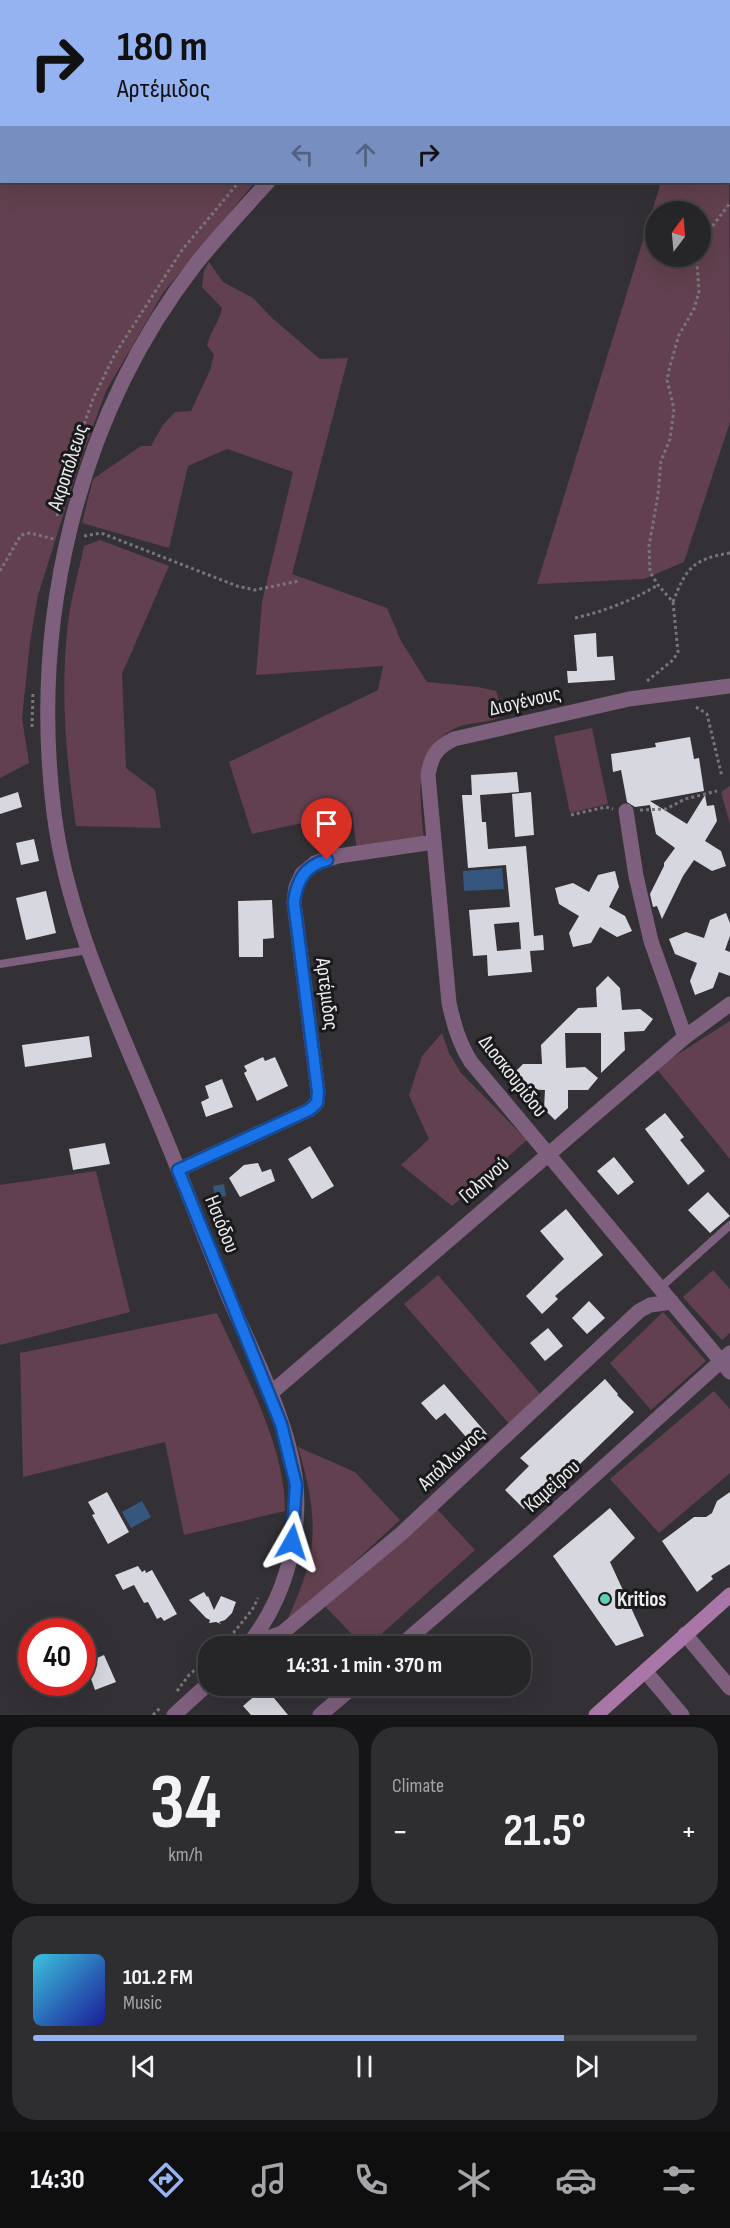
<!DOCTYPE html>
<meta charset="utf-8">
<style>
:root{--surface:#262528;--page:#2e2d30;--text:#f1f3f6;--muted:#a4a5a8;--line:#424245;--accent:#95b2f1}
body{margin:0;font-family:"Sofia Sans Condensed",sans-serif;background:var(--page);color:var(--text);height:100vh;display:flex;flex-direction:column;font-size:22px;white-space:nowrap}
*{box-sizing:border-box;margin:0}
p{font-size:20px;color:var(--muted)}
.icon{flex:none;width:33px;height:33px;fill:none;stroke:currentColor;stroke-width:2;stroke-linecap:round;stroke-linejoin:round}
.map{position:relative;height:1715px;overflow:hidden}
.panel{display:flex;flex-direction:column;gap:12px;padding:12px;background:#151416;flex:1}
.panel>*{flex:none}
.guide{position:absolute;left:0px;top:0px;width:730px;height:183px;box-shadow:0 6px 24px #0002,0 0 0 2px var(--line);background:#95b2f1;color:#111;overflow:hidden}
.needle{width:39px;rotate:16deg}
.controls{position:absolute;left:645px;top:201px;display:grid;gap:12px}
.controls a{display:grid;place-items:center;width:66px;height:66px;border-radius:50%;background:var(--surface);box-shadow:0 6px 24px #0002,0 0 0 2px var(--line);font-size:30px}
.speed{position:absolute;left:18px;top:1618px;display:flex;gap:12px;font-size:30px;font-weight:700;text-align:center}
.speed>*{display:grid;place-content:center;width:78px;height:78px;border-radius:50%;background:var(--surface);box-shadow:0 6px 24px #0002,0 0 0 2px var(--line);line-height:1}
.speed .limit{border:9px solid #d22;background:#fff;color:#111}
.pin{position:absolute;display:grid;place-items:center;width:51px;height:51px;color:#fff;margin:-62px -26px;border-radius:50% 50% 50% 0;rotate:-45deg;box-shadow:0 0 6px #0007}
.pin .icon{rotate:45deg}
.me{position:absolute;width:66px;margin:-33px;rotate:6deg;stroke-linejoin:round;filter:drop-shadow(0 0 4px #0008)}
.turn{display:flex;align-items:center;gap:21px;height:126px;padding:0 18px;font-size:27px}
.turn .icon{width:78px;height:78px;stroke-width:2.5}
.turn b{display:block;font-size:42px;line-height:51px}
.lanes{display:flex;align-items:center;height:57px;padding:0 18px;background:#0003;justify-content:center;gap:30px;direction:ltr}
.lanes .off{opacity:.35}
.big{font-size:45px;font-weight:700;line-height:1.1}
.panel .widget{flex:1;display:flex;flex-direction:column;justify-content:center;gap:9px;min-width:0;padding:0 21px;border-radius:24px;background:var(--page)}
.panel .dial{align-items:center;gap:0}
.dial b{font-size:78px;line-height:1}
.song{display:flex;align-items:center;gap:18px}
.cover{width:72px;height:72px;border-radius:9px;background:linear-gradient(135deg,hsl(190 70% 55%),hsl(240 70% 35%))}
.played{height:6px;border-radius:3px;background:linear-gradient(90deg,var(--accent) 80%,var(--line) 80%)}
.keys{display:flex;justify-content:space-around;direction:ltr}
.heat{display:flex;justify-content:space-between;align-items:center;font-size:33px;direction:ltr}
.panel .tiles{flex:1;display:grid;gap:12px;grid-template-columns:1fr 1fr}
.widget:last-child{grid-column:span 2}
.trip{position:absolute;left:198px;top:1636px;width:333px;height:60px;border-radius:24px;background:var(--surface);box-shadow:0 6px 24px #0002,0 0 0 2px var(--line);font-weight:700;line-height:60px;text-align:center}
.tab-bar{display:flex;height:96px;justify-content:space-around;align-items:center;background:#0f0f10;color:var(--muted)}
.tab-bar .icon{width:42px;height:42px}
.tab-bar .current{color:var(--accent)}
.tab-bar b{font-size:27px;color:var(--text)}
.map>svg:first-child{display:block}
.green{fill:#62404f;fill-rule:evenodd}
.water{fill:#36577d}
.building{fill:#d7d8df;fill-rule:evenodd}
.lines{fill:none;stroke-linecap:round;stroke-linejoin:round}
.path{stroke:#777579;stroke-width:3;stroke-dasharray:3 3;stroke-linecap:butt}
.service{stroke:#7e5f7d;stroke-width:8}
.minor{stroke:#7e5f7d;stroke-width:15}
.tertiary{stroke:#7e5f7d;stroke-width:15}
.secondary{stroke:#a876a7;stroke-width:15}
.route-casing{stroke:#114b97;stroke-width:15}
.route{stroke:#1a73e8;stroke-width:10}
.poi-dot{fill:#5eceb8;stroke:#1a191c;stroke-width:2}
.labels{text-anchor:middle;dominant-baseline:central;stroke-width:6;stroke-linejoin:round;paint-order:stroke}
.street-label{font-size:21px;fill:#ecebee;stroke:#1a191c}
.poi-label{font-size:21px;font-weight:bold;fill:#ecebee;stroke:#1a191c;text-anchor:start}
</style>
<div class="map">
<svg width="730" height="1715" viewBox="0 0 730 1715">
<rect width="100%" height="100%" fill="#333136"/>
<path class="green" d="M0 0H409L2 2V182H255L163 293 106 391 79 465 38 595 30 642 22 718 29 763 0 778Z
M729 111 730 422 684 562 644 579 537 584 661 182H729ZM656 212H700V256H656Z
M209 262 223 282 253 298 271 317 320 359 348 358 292 574 387 608 401 641 427 682 478 687 496 691 504 714C492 724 476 721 461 726 408 746 421 798 424 843L357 850 352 812 252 834 229 762 378 690 383 666 256 675 262 602 293 472 227 449 188 466 169 548 82 523 93 479 141 446H151L163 425 175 412 191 411 210 370 214 355 207 345C211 331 219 322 222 308L202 287 204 271Z
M100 540 169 566 122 674 126 768 155 790 161 828 76 826C66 757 60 693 68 623 71 597 79 571 84 546Z
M592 728 608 804 570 813 554 736Z
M730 786V824L721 792Z
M730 1021V1159L656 1068Z
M442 1033 449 1053 461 1073 527 1140 452 1206 401 1165 429 1139 409 1095 422 1056Z
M96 1171 130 1312 0 1345V1185Z
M713 1270 730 1289V1333L722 1340 683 1297Z
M438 1275 541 1395 511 1426 404 1304Z
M663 1312 706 1361 651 1410 610 1363Z
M217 1313C244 1373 285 1444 285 1511L184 1535 165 1442 23 1477 20 1353Z
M714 1391 730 1409V1473L659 1533 610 1479Z
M298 1447 355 1472 400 1520 285 1626C294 1604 304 1583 309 1561 318 1523 309 1484 298 1447Z
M435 1507 475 1550 367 1647H364L324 1605Z"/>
<path class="water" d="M502 868 504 889 464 891 463 871Z
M224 1184 226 1196 215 1198 213 1186Z
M142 1501 151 1517 131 1528 122 1512Z"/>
<path class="building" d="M596 633 597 657 613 656 615 680 568 683 567 671H577L574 635Z
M690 737 694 759 699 758 704 791 650 801 687 824 705 795 707 806 714 805 717 821 705 841 721 851 726 866 712 871 694 860 683 876 662 919 657 906 653 907 650 894 664 866V863L675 848 656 834 650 805 635 807 627 802 621 770 613 772 611 754 656 747 655 743Z
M517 772 519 792 480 795 482 822H486L488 849 526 846 534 936 543 935 544 950 530 951 532 972 488 976 487 955 473 956 469 910 510 907 506 865 468 868 462 795H472L471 775ZM519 922 521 949 497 951 494 924Z
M18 792 22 807 0 814V798Z
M531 792 534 835 515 837 512 794Z
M34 839 39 861 21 865 16 843Z
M615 871 619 887 609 907 625 916 632 931 617 937 600 927 591 943 573 947 569 933 579 916 559 904 555 888 573 883 589 892 598 875Z
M46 891 56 933 26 940 16 898Z
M272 900 274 938 263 939V957H239L238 901Z
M726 913 730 923V936L725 950 730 952V976L719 972 713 988 695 995 690 981 697 963 675 954 669 939 686 932 704 938 710 920Z
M608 976 620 988 622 1010 640 1009 653 1019 644 1031 624 1032 625 1050 601 1073V1033H565L566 1068 585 1067 598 1078 588 1090H568V1108L555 1120 544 1109 545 1090 521 1089 510 1077 523 1064H542L541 1045 578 1008 597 1007 596 988Z
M89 1036 92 1057 25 1067 22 1045Z
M263 1057 265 1061 275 1057 288 1086 257 1101 244 1073 247 1071 244 1066Z
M222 1079 233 1107 206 1117 201 1102 209 1098 205 1086Z
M665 1113 684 1137 680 1140 705 1171 688 1185 645 1129Z
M105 1143 110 1164 73 1170 69 1149Z
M310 1146 334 1186 312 1199 288 1159Z
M614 1157 634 1182 618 1195 597 1171Z
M258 1163 262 1172 271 1169 275 1181 240 1197 229 1178 244 1165Z
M708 1192 730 1216 710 1233 688 1210Z
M566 1209 603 1255 555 1296 558 1299 542 1314 526 1296 564 1259 540 1231Z
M589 1301 605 1318 587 1334 572 1318Z
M548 1328 563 1346 545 1361 530 1343Z
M605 1379 618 1394 617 1395 634 1412 580 1464 577 1460 524 1509 505 1490 529 1466 520 1458Z
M444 1384 487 1434 474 1446 445 1413 436 1420 421 1403Z
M107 1492 129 1532 108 1544 92 1515 95 1514 88 1502Z
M730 1492V1564L711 1576 713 1579 697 1592 662 1541 694 1517H706L712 1513 717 1501Z
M610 1508 635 1538 610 1562 644 1636 616 1646 553 1556Z
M138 1566 142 1572 145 1570 146 1573 152 1570 177 1614 164 1621 161 1617 157 1619 148 1602 144 1603 134 1585 123 1590 115 1575Z
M204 1592 207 1597 208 1596 214 1610 221 1596 236 1602 232 1613 225 1620 219 1622 221 1624 216 1622 209 1623 210 1620 206 1618 189 1600Z
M104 1655 116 1682 95 1690 90 1676 82 1679 83 1664Z
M259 1692 263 1697 269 1692 288 1715H251L243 1706Z"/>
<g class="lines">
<path class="path" d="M401 2 402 0
M729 102 730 103
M700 253 708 232 730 203
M57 516 70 464 93 399 115 354 182 250 239 182
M84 536 101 533 237 586 255 590 299 581
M0 571 21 535 30 533 54 539
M673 602C686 568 693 559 730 553
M575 618C605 611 631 601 658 585
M647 681 673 660 678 652 673 602 658 585 650 572 649 546 658 495 661 461 670 439 674 409 667 380 670 366 679 335 694 309 699 292 697 262 699 256
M696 707 707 714 722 777
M32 727 33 692
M640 810 666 809 685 799 717 791
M571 815 606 807 613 809
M222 1647 252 1610 258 1598
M177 1691 189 1675 208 1659
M153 1715 160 1708"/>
<path class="service" d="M0 964 88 950
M660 1288 730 1225"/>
<path class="minor" d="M730 686 629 699 454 739C437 747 431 756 428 775L449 1003C454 1025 459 1043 471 1062L730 1372
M626 811 636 876 651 941 685 1037
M178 1170 309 1110 317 1103 318 1092 294 902 296 887 302 874 315 863 338 856 434 842
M271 1393 685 1037 730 1004
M685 1634 730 1688
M252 1640 267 1638 282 1633 402 1533 639 1311 650 1305 672 1302
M399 1647 524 1539 730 1353
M646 1672 682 1715
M320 1715 354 1686"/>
<path class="tertiary" d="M428 2 429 0
M246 1647C283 1604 301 1541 296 1484 290 1424 253 1353 229 1298 204 1237 181 1174 155 1113 115 1017 67 918 54 813 30 622 76 419 195 265 218 236 243 209 268 182
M174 1715 208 1684"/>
<path class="secondary" d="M596 1715 730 1595"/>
</g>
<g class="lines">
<defs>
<path id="route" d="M292 1542 296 1485 281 1424 178 1170 309 1110 317 1103 318 1092 294 902C297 880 305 866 327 860"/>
</defs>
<use href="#route" class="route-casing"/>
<use href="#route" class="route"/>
</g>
<circle class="poi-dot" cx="605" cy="1599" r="6"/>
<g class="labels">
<g class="street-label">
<text transform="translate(68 467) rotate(-72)">Ακροπόλεως</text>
<text transform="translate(525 701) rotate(-13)">Διογένους</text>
<text transform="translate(327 994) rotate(83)">Αρτέμιδος</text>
<text transform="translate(513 1076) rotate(52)">Διοσκουρίδου</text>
<text transform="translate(484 1180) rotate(-41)">Γαληνού</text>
<text transform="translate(222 1224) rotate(68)">Ησιόδου</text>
<text transform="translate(451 1459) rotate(-43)">Απόλλωνος</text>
<text transform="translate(552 1486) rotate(-42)">Καμείρου</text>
</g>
<g class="poi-label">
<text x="617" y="1599">Kritios</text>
</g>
</g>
</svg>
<div class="controls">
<a><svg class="needle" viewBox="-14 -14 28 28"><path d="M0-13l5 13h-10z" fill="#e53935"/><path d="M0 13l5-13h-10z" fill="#a4a5a8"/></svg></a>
</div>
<div class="speed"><div class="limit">40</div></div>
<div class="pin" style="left:327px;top:860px;background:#d93025"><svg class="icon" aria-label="arrive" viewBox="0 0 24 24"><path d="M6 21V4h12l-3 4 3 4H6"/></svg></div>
<svg class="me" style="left:292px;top:1542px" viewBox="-20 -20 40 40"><path d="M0-17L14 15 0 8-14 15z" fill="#1a73e8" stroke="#fff" stroke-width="4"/></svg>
<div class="trip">14:31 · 1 min · 370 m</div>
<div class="guide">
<div class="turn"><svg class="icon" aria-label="right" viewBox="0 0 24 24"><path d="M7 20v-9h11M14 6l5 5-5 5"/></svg><div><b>180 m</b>Αρτέμιδος</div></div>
<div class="lanes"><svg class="icon off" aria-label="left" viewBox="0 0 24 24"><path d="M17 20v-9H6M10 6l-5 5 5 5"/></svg><svg class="icon off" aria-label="ahead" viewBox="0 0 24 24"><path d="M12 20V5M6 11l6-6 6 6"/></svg><svg class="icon" aria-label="right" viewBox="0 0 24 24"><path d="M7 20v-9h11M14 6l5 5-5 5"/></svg></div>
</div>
</div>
<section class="panel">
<div class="tiles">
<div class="widget dial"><b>34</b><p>km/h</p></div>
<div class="widget"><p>Climate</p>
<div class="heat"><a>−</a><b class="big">21.5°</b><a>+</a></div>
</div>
<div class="widget">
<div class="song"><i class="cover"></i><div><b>101.2 FM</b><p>Music</p></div></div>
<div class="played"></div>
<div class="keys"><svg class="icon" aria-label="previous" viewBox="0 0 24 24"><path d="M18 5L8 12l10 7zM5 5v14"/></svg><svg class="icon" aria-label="pause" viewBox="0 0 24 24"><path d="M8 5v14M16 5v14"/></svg><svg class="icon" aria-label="next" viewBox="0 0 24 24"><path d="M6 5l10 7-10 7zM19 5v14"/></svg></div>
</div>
</div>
</section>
<nav class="tab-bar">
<b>14:30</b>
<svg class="icon current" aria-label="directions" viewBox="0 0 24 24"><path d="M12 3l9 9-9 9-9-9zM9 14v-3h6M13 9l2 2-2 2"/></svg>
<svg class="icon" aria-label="music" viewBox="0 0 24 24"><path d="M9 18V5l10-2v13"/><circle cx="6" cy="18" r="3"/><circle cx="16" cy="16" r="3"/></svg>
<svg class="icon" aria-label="phone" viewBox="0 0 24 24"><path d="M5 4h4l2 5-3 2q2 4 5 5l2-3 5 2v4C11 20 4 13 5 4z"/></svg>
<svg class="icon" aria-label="climate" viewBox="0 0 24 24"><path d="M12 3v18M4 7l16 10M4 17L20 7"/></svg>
<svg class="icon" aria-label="car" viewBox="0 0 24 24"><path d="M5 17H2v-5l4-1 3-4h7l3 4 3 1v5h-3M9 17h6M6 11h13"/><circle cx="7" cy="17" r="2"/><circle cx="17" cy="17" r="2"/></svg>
<svg class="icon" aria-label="filters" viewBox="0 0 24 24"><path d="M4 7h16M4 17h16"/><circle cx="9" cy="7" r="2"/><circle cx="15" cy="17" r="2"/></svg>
</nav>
